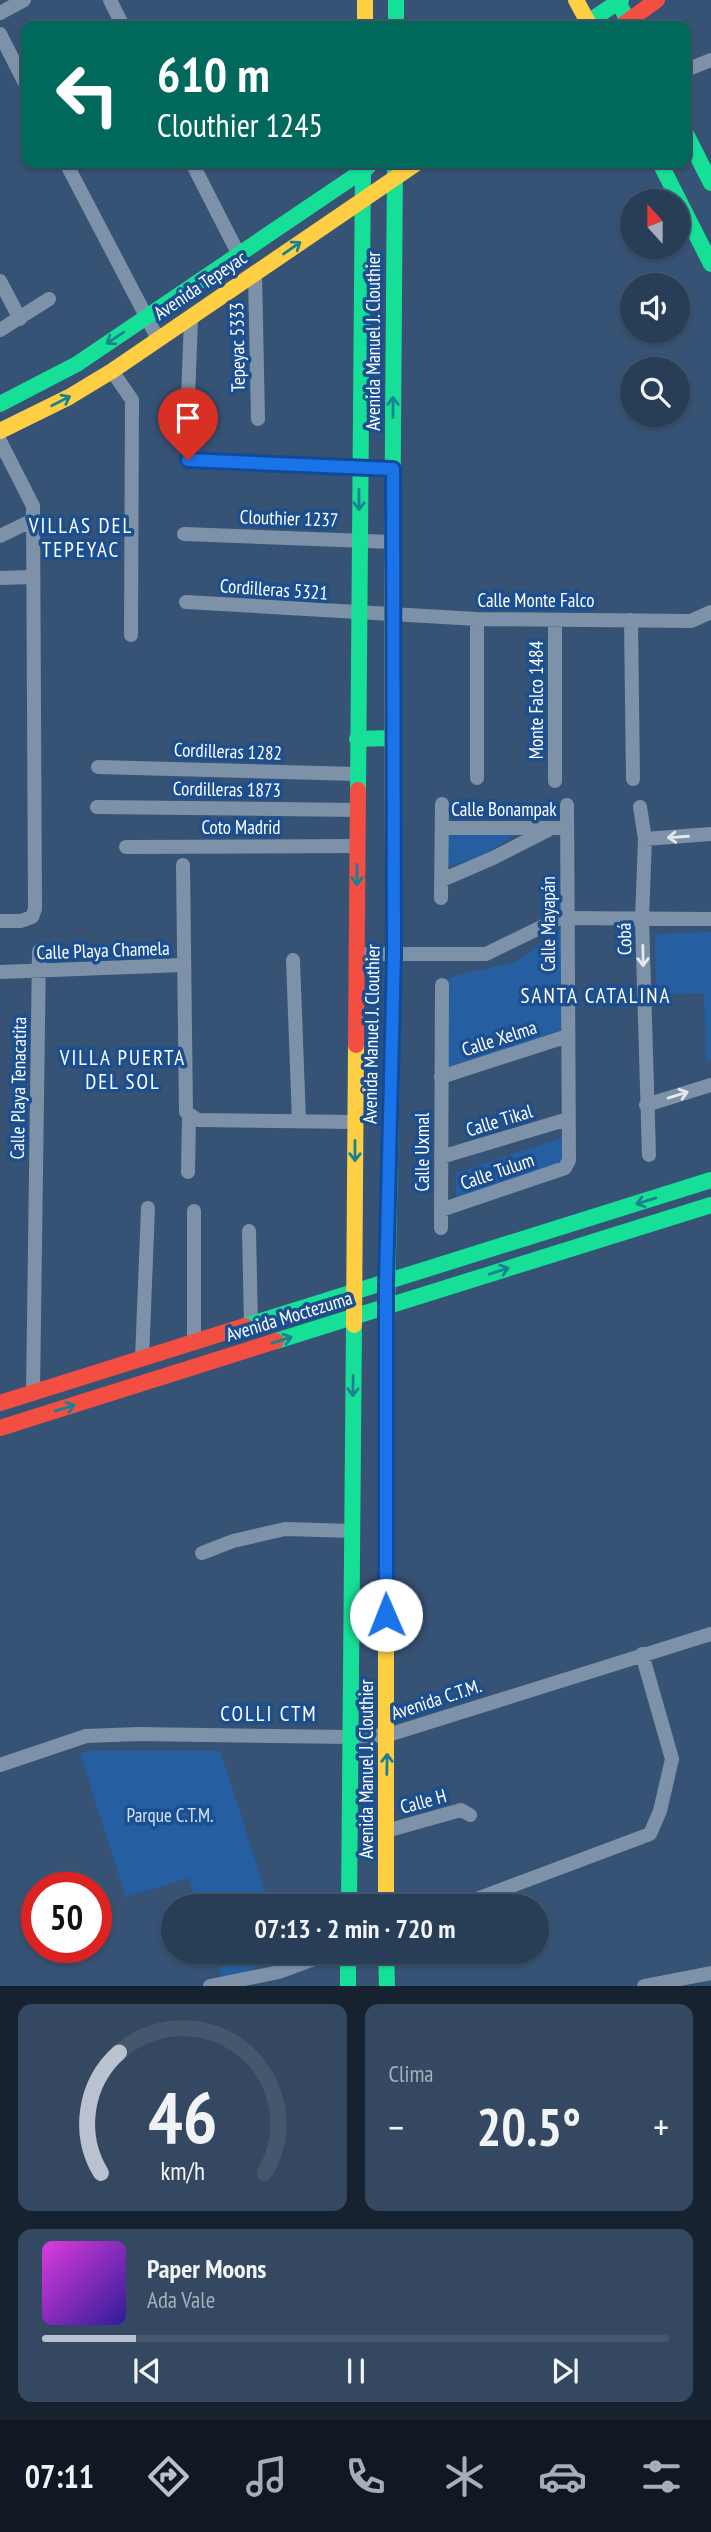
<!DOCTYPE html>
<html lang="es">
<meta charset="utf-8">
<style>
:root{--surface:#283e57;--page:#344961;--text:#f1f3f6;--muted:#a5aeba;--line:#44576d;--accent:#b9c2ce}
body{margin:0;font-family:"PT Sans Narrow",sans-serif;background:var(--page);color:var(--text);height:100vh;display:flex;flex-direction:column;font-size:26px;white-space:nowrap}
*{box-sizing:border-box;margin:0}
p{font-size:23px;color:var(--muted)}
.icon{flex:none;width:38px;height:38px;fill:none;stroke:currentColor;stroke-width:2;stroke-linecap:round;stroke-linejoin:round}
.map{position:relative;height:1986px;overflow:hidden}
.sheet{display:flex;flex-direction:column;gap:18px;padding:18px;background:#162230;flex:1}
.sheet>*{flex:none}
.banner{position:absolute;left:21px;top:21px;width:670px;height:147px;border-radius:14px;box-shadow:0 2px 5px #0004,0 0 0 2px var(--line);background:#00695c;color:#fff;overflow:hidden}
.needle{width:46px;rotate:339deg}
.buttons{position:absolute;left:620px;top:189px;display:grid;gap:14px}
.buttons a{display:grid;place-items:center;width:70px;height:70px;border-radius:50%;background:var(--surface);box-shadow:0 2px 5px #0004,0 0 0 2px var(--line);font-size:35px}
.speed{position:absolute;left:21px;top:1872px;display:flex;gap:14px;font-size:35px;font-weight:700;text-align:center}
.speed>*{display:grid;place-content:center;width:91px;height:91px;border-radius:50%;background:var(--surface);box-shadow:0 2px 5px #0004,0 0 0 2px var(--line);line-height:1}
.speed .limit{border:10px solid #d22;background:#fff;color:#111}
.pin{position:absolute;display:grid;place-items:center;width:60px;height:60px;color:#fff;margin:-72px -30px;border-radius:50% 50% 50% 0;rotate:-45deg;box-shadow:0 0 7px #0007}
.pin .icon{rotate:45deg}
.me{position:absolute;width:77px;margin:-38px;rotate:359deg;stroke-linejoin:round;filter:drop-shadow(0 0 5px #0008)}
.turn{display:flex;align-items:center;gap:24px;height:147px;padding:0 21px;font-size:32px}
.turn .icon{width:91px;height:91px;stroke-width:2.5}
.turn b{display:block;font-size:49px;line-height:60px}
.big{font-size:52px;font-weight:700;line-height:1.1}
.sheet .card{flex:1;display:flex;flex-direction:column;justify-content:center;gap:10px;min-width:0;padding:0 24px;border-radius:14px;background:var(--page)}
.sheet .dial{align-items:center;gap:0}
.dial svg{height:182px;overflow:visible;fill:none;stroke:var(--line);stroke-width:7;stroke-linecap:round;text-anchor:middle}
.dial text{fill:var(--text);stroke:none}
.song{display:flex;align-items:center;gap:21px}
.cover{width:84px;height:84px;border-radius:10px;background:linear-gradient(135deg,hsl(300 70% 55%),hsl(250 70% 35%))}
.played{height:7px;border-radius:4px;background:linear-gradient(90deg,var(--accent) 15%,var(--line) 15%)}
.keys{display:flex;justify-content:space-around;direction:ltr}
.heat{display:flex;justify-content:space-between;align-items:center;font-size:38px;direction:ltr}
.sheet .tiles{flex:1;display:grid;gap:18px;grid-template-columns:1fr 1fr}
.card:last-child{grid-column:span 2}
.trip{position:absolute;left:161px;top:1894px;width:388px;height:70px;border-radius:35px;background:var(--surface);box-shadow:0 2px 5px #0004,0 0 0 2px var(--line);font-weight:700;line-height:70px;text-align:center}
.tabs{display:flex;height:112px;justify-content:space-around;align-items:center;background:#101923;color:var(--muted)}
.tabs .icon{width:49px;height:49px}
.tabs .selected{color:var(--accent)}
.tabs b{font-size:32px;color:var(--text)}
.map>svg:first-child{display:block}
.green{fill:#265fa1}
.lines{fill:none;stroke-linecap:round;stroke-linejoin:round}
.street{stroke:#7d92a8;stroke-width:14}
.fast{stroke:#16e098;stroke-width:16}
.slow{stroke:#ffcf43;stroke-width:16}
.jam{stroke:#f24e42;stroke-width:16}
.oneway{stroke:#198292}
.oneway2{stroke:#e5e9ee}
.route-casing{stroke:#114b97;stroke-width:18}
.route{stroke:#1a73e8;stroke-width:12}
.labels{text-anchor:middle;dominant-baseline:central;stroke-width:7;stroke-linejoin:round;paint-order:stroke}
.street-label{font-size:19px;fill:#fff;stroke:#1b4f8f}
.park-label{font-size:19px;fill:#cfe3fa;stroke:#1b4f8f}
.neighbourhood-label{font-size:21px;letter-spacing:2px;fill:#fff;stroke:#1b4f8f}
</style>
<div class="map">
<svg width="711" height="1986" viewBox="0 0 711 1986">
<rect width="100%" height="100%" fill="#365274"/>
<path class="green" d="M445 832 508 834 515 835C494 850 472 862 446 866Z
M567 924 568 1036 441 1077 445 980 458 975 516 962Z
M711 932V1060H706L704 993 656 995 655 934Z
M568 1136 565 1168 456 1205V1173Z
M91 1751H220L270 1906H198L188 1878 126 1897 80 1753Z
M214 1951H285L288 1960 222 1977Z"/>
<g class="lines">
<path class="street" d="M110 0 123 26
M0 13 24 0
M0 34 26 85
M686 70 711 60
M66 163 158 339
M192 163 239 255
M255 274 258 419
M0 281 20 319
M0 330 49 299
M112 371 132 400 131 635
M187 425 191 318
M0 441 33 506 35 909 32 917 21 921H0
M188 460 393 469
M184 534 392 542
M0 536 33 520
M0 578 33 577
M186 602 477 619 691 621 711 612
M477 619V778
M631 620 633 779
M98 767 357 774
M555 781V620
M97 807 357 810
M640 807 645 839 642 919 649 1155
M442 828H567
M645 839 711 834
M126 847 357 846
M183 865 186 1112 198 1120 355 1122
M442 880 493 858 548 830
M441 898 442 804
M356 954H486L560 918 711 919
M293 960 299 1121
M0 972 183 965
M441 1077 568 1036
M646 1105 711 1085
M441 1157 568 1119
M188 1172 189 1116
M441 1210 565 1168 569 1160 567 805
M441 1228 442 985
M249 1231 251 1325
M194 1343V1211
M142 1359 148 1208
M33 1393 39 951
M202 1553 233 1541 285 1529 353 1531
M0 1765 86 1736 138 1734 350 1737 388 1735 711 1634
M386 1831 461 1810 470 1815
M458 1906 650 1834 660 1811 672 1759 642 1654
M210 1986 279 1972 336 1951
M644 1986 711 1973"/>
<path class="fast" d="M396 0V26
M617 0 631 26
M582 26 621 0
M686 134 711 183
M660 163 711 264
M0 404 77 364 368 167
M392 569 395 163
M357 739 392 738
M358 790 363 163
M245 1326 711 1180
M276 1341 711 1205
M386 1430C386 1242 395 1054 393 866
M349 1906 354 1325
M348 1951V1986
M386 1951 387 1986"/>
<path class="slow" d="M365 0V26
M576 0 590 26
M0 431 69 397 112 371 417 163
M392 569 393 866
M354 1325 356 1045
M386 1430V1906"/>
<path class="jam" d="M621 26 657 0
M356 1045 358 790
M0 1403 245 1326
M0 1428 276 1341"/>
</g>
<defs><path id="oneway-shaft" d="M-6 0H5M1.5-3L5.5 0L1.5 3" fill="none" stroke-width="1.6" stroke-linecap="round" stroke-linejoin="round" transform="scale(1.75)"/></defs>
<g class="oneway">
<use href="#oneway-shaft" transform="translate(292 248) rotate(-35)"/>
<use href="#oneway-shaft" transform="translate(115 338) rotate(146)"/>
<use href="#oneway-shaft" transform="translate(61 401) rotate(-27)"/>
<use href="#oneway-shaft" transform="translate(393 407) rotate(-90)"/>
<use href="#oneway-shaft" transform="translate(359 500) rotate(90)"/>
<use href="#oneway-shaft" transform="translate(357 875) rotate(90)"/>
<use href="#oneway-shaft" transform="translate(355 1151) rotate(90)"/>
<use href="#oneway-shaft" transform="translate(646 1201) rotate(163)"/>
<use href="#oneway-shaft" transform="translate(499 1271) rotate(-18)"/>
<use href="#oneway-shaft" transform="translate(282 1340) rotate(-17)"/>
<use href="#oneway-shaft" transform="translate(353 1386) rotate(91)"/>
<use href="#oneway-shaft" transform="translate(65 1408) rotate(-17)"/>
<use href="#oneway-shaft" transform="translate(387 1764) rotate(-89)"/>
</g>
<g class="oneway2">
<use href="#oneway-shaft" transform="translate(678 837) rotate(176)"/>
<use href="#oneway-shaft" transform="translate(643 956) rotate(89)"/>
<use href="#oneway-shaft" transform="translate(678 1095) rotate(-17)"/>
</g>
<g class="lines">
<defs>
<path id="route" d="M188 460 393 469 394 954 386 1283V1615"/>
</defs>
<use href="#route" class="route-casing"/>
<use href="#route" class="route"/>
</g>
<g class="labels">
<g class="street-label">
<text transform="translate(200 285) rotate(-34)">Avenida Tepeyac</text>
<text transform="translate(373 341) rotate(-90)">Avenida Manuel J. Clouthier</text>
<text transform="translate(237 347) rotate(-91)">Tepeyac 5333</text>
<text transform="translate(289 518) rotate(2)">Clouthier 1237</text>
<text transform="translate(274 589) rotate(4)">Cordilleras 5321</text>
<text x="536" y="600">Calle Monte Falco</text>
<text transform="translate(536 700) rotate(-90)">Monte Falco 1484</text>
<text transform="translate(228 751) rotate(2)">Cordilleras 1282</text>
<text transform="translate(227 789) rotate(1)">Cordilleras 1873</text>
<text x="504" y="809">Calle Bonampak</text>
<text x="241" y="827">Coto Madrid</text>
<text transform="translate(548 924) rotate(-90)">Calle Mayapán</text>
<text transform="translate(624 939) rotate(-91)">Cobá</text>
<text transform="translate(103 950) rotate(-2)">Calle Playa Chamela</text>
<text transform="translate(371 1034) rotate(-89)">Avenida Manuel J. Clouthier</text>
<text transform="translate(499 1038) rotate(-18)">Calle Xelma</text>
<text transform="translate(18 1088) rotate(-89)">Calle Playa Tenacatita</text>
<text transform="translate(499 1120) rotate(-17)">Calle Tikal</text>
<text transform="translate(422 1152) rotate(-90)">Calle Uxmal</text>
<text transform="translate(497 1171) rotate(-19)">Calle Tulum</text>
<text transform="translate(289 1316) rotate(-17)">Avenida Moctezuma</text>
<text transform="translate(436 1699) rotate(-18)">Avenida C.T.M.</text>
<text transform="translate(366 1769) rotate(-90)">Avenida Manuel J. Clouthier</text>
<text transform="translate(423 1801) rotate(-15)">Calle H</text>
</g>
<g class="park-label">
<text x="170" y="1815">Parque C.T.M.</text>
</g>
<g class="neighbourhood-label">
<text x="81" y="525">VILLAS DEL<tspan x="81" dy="24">TEPEYAC</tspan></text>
<text x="596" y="995">SANTA CATALINA</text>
<text x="123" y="1057">VILLA PUERTA<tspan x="123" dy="24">DEL SOL</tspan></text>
<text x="269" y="1713">COLLI CTM</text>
</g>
</g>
</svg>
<div class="buttons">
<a><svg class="needle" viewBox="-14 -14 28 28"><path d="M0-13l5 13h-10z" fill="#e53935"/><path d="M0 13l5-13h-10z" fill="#a5aeba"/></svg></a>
<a><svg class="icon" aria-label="sound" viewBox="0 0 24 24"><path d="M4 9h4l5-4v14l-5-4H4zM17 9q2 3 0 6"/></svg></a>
<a><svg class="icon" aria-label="search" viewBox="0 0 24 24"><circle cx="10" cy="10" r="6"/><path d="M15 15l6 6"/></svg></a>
</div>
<div class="speed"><div class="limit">50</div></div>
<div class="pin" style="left:188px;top:460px;background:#d93025"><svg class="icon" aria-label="arrive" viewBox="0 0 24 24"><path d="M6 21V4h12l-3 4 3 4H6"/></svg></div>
<svg class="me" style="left:386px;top:1615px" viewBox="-20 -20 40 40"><circle r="19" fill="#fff"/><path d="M0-13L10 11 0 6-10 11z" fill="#1a73e8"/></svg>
<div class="trip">07:13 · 2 min · 720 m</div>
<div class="banner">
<div class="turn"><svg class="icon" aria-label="left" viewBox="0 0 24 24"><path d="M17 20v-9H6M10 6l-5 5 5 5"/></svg><div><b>610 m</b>Clouthier 1245</div></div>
</div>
</div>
<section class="sheet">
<div class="tiles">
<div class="card dial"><svg viewBox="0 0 100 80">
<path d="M14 69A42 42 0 1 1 86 69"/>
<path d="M14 69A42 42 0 0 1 22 16" stroke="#b9c2ce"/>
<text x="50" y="56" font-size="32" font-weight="700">46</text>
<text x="50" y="72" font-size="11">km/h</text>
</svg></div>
<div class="card"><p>Clima</p>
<div class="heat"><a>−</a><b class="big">20.5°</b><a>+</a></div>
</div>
<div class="card">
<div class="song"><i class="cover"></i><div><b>Paper Moons</b><p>Ada Vale</p></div></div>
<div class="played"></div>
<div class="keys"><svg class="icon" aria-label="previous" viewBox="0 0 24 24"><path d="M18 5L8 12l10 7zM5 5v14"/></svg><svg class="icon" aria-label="pause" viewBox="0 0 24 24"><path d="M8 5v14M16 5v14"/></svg><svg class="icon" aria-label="next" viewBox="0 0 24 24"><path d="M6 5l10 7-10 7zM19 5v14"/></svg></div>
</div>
</div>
</section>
<nav class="tabs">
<b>07:11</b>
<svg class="icon selected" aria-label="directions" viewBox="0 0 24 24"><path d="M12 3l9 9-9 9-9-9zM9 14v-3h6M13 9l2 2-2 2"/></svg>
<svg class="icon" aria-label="music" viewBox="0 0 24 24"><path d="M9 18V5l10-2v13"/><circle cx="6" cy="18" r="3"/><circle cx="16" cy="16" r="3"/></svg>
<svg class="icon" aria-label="phone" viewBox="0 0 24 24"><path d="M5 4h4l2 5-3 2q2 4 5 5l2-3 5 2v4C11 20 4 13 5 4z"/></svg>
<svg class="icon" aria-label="climate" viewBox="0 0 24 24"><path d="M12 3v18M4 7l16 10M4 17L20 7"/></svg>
<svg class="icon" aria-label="car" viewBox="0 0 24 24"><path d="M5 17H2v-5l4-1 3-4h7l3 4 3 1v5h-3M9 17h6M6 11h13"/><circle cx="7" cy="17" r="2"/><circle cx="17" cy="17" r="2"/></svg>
<svg class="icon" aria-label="filters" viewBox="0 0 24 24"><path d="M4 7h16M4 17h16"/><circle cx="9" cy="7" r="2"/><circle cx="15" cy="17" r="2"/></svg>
</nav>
